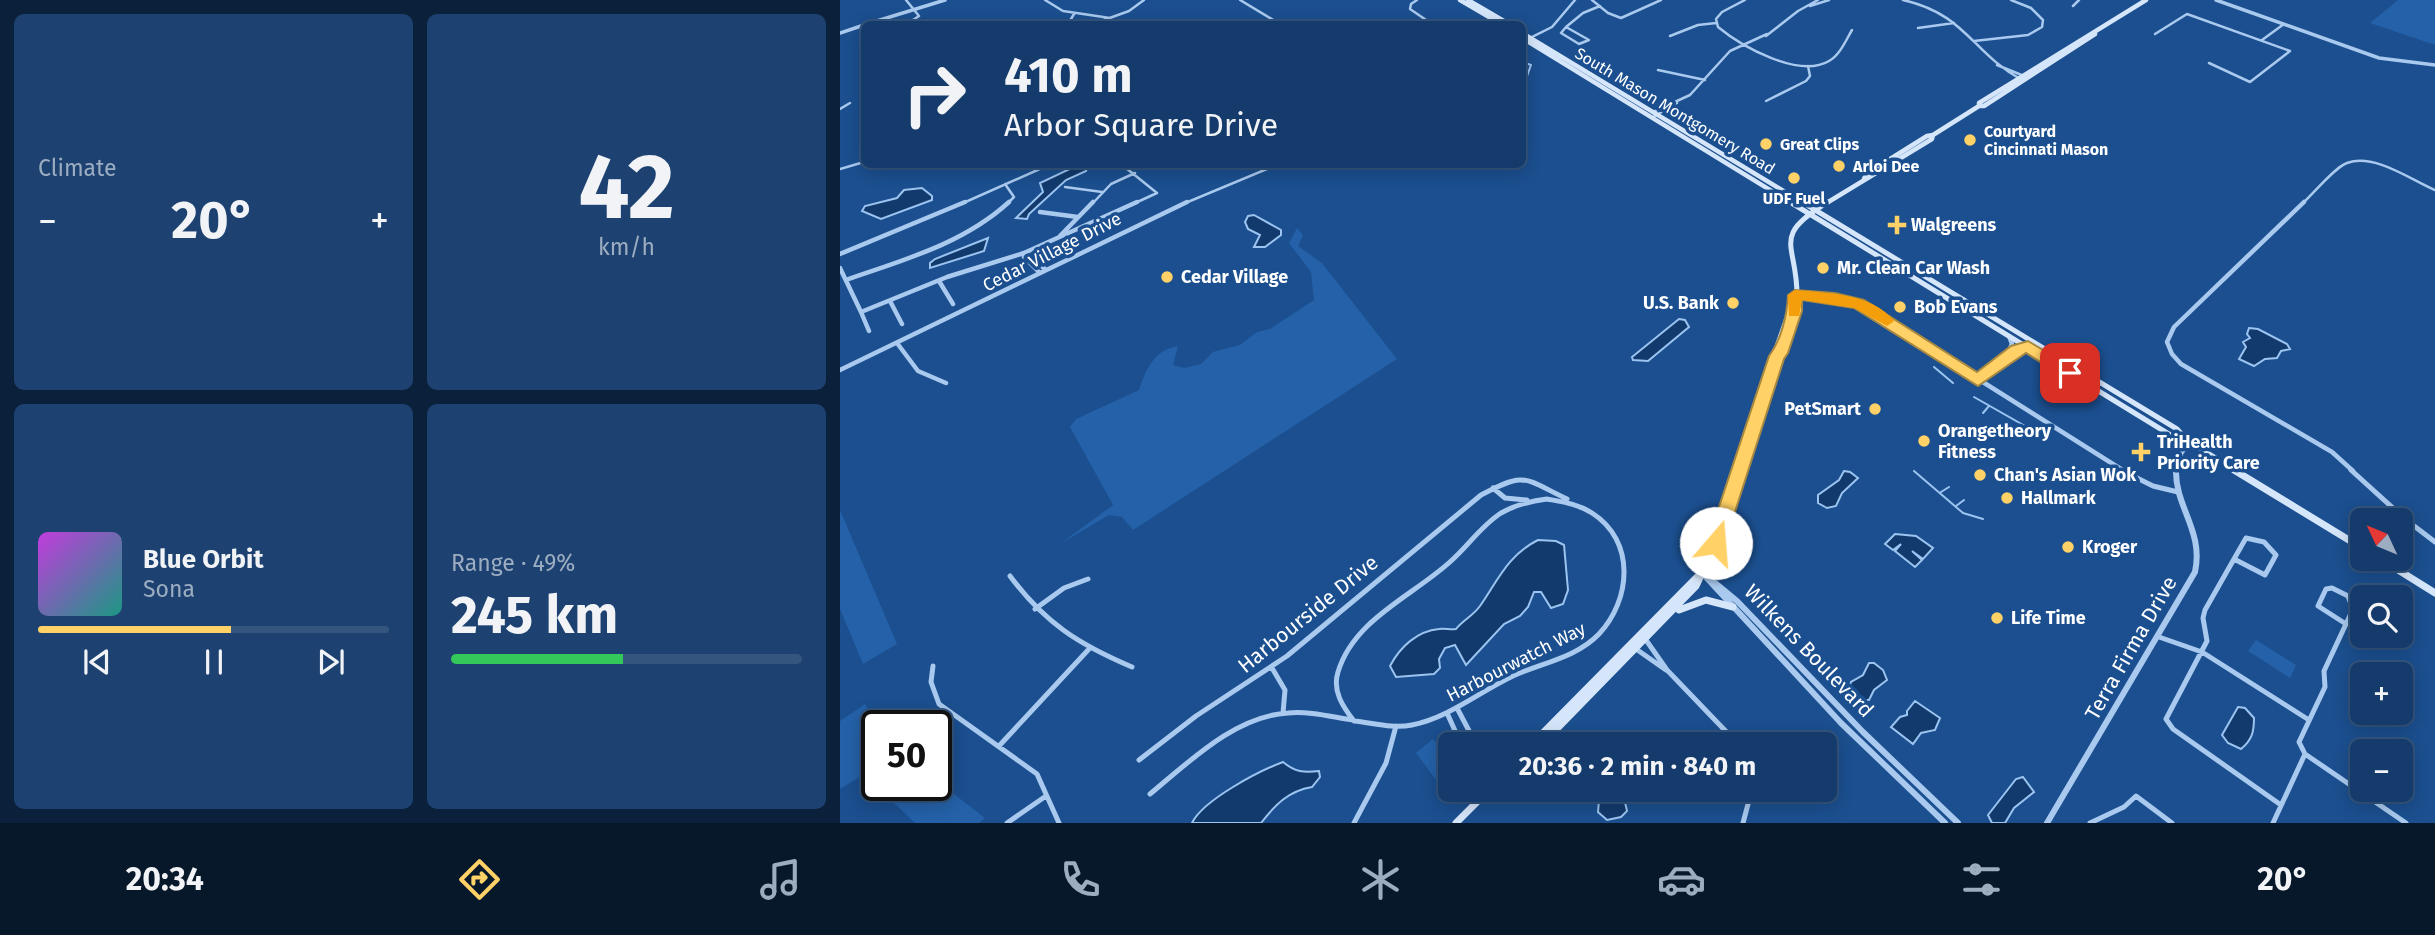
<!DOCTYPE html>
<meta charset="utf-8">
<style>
:root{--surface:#143b6b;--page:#1d4271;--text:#f1f3f6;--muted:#9dadc1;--line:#33557e;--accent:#ffd166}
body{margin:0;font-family:"Fira Sans",sans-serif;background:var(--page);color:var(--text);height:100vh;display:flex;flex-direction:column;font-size:26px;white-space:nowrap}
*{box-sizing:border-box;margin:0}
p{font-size:23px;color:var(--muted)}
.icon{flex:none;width:38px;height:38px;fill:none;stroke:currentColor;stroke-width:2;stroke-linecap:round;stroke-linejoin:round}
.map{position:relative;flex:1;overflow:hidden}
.sheet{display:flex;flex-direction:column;gap:14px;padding:14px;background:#0b203b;width:840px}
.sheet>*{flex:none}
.guide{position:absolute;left:21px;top:21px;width:665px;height:147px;border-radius:10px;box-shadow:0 4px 18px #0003,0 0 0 2px var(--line);background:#143b6b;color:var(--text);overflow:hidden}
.needle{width:46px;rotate:314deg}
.fabs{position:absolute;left:1510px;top:508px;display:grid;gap:14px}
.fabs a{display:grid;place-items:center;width:63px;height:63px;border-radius:10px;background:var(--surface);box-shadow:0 4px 18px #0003,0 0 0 2px var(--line);font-size:35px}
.speed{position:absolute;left:21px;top:710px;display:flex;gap:14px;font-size:35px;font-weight:700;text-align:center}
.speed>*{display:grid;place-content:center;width:91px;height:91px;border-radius:50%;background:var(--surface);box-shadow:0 4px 18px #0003,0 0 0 2px var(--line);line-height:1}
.speed .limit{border:4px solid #111;border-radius:10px;background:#fff;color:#111}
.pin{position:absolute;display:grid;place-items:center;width:60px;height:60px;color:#fff;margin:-30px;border-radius:14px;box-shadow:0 4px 10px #0006}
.me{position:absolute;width:77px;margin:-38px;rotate:18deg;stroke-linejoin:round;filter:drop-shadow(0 0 5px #0008)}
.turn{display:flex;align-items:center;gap:24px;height:147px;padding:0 28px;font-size:32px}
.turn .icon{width:91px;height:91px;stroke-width:2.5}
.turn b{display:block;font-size:49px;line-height:60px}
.big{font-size:52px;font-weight:700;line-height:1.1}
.sheet .tile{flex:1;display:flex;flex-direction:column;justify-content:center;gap:10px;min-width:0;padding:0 24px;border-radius:10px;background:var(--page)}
.sheet .dial{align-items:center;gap:0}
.dial b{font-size:91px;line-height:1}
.song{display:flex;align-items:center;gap:21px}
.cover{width:84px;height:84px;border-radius:10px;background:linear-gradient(135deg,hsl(290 70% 55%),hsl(170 70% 35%))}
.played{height:7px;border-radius:4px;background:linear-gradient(90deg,var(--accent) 55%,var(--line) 55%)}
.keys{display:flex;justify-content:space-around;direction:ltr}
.heat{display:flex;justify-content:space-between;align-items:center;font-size:38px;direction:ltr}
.charge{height:10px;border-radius:5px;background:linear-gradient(90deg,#34c759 49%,var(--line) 0)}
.sheet .tiles{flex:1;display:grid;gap:14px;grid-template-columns:repeat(2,1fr)}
.trip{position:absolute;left:598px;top:732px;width:399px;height:70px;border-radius:10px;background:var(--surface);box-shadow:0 4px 18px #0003,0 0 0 2px var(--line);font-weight:700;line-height:70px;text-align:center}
.menu{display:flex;height:112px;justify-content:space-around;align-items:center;background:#08182b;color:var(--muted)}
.menu .icon{width:49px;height:49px}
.menu .on{color:var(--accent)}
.menu b{font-size:32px;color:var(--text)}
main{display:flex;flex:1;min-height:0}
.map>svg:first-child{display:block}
.green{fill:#2461a8}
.water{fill:#123a6d;stroke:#9cc4f0;stroke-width:2}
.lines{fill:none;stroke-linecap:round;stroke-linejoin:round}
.stream{stroke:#9cc4f0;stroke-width:2}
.minor-far2{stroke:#a9c9ee;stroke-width:2.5}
.minor-far1{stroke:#a9c9ee;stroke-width:4.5}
.minor{stroke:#a9c9ee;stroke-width:5}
.tertiary-far2{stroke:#a9c9ee;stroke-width:3.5}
.tertiary-far1{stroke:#a9c9ee;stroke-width:5}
.tertiary{stroke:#a9c9ee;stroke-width:6}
.secondary-far2{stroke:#d6e6fa;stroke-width:4.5}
.secondary-far1{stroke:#d6e6fa;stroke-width:5}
.secondary{stroke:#d6e6fa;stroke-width:7}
.route{fill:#ffd166;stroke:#a68842;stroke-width:2}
.slow{fill:#f59e0b}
.poi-dot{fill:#ffd166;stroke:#1b4f8f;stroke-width:2.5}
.labels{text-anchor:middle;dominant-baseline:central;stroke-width:7;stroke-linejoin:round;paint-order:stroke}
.far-street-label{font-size:16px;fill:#fff;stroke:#1b4f8f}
.far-poi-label{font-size:16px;font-weight:bold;fill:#fff;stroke:#1b4f8f;text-anchor:start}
.poi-label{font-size:18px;font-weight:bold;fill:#fff;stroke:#1b4f8f;text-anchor:start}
.street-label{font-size:18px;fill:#fff;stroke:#1b4f8f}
.near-street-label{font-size:21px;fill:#fff;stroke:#1b4f8f}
</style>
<main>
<section class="sheet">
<div class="tiles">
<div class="tile"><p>Climate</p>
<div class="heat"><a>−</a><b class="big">20°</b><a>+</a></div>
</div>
<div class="tile dial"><b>42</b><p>km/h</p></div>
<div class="tile">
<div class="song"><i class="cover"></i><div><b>Blue Orbit</b><p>Sona</p></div></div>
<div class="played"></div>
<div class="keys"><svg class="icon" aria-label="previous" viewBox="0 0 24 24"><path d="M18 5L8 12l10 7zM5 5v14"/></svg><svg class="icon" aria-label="pause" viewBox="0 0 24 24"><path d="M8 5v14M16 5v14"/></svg><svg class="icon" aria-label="next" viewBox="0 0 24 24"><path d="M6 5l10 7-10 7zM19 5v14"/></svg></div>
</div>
<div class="tile"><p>Range · 49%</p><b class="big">245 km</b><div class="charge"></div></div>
</div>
</section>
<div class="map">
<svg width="1595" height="823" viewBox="0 0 1595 823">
<rect width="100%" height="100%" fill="#1b4f8f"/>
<path class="green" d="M1558 0H1595V45L1530 23Z
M457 228 463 235 458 246 482 263 557 359 293 530 282 517 269 515 220 544 273 505 230 427 236 419 299 390C306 369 314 350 338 346L333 365 344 368 361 364 373 352 400 345 417 332 430 329 474 300 471 272 449 243Z
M0 510 57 644 23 664 0 609Z
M1416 640 1456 665 1450 678 1408 651Z
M25 704 39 726H37V780L29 771 0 789V721Z
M593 739 611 762V774L599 784 576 753Z
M96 780 145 818 139 823H75L54 803 41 786H96Z"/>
<path class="water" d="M238 165 247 167 246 171 226 180 189 214 187 219 176 218 203 192 200 183Z
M82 188 92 196V200L41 219 22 211 25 206 57 198 64 190Z
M414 215 441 230V235L425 247H414L420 235 408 229 405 222 408 216Z
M148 238 144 251 90 268V263L95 259Z
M839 319 845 320 849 327 808 361 793 360 792 357Z
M1409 328 1418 329 1447 344 1450 349 1441 351 1437 358 1425 359 1414 366 1399 359 1406 347 1403 342 1410 338 1407 334Z
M1004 471 1010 472 1018 478 1002 493 996 506 987 508 978 503V495L999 480Z
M1055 534 1076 536 1093 548 1083 559 1072 551 1082 560 1075 567 1055 551 1061 544 1053 550 1045 544Z
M698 540 716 541 724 545 728 590 723 604 711 608 701 592H694L688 607 680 616 664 624 626 665 615 645 605 648 599 659 600 668 594 674 556 677 550 666C560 647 577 631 599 629 605 628 610 630 616 629 623 620 633 616 640 606 658 580 668 555 698 540Z
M1029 663H1034L1043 670 1047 680 1034 690 1029 700H1020L1009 689 1011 682 1023 675Z
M1075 701 1100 718 1095 730 1081 733 1073 744 1051 727 1060 717 1067 715V711Z
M1398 707 1405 708 1414 718C1414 732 1412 740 1401 749L1388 743 1382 735Z
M443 762C455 772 464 773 479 771L480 777 472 787C448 791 435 805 421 823H352C363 800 419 771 443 762Z
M1183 777 1194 792 1174 808 1165 823H1152L1148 815 1176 779Z
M760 789H782L787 811 781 817 767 820 758 812Z"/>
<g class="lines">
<path class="stream" d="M682 62 691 65 686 79
M1094 367 1113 383
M1134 397 1206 438
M1143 413 1149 406
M1074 471 1123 513 1143 519
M1101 492 1109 487
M1116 506 1124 500"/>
<path class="minor-far2" d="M66 0 79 16 67 24
M205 0 223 11 270 18
M400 0 440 24
M577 0 571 4 570 9 592 24
M752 0 768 13 781 18 821 0
M905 0 882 12 876 19 878 27C901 46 959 79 989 61 1000 55 1006 40 1012 30
M1063 0C1126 14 1132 53 1182 80
M970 6 989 0
M1233 6 1239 0
M76 20 106 24
M228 24 234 14
M253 24 289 11 304 0
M726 27 749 40 739 44 721 33Z
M726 27 743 13 760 6
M1078 28 1114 23
M1315 34 1347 14 1450 51 1410 82 1369 63
M830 36 858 25 876 23
M926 36 958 11 978 0
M1422 40 1444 24
M1134 41 1188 35 1202 27 1203 20 1191 8 1171 0
M682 42 712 27 735 0
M1157 65 1184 76
M818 70 865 80
M926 101 966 81 970 76 968 66
M0 109 10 103
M813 112 850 95 890 51 927 34
M813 117 837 103
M281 164 317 193 293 204
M0 169 24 162
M165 184 174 197 167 204
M225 187 262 192
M121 204 211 164
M252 204 271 184 295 173
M343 204 439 164
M1462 204C1473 194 1495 167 1507 163 1535 153 1571 180 1595 190"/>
<path class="minor-far1" d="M1464 202 1334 327 1327 342 1332 354 1341 364 1492 452 1513 471
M200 212 238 217
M219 237 253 202
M184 253V257L199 272
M185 253 205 269
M0 254 125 202
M0 268 21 312 107 277 184 253 297 202
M6 280C63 260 123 244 169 202
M99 281 113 304
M956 295 995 298 1019 304 1284 471
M50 301 62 324
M21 312 29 331
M57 343 78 371 106 383
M1168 353 1172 344 1169 336
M0 370 347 202
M1138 380 1176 350 1187 347"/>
<path class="minor" d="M1281 470 1313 486 1338 492
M1511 470 1565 519 1595 542
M653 488 665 498 687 500
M707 499C723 502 738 504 752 513 796 541 791 600 759 634 736 658 701 663 673 676 639 692 610 717 572 725 553 729 533 723 514 721 503 707 492 691 498 672 514 619 573 596 611 561 628 546 641 526 661 513 675 505 691 501 707 499Z
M1406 538 1424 542 1436 555 1425 575 1394 559Z
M1394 559 1365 610 1363 618 1367 641 1326 719 1333 729 1441 805
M170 576C205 623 238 644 292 667
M1492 588 1508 596 1513 609 1506 624 1478 606 1486 589Z
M195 609 224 588 248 579
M1319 637 1362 652 1469 720
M806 640 827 670 898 744
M796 649 826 670
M93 666 91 682 99 704 197 774 219 823
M432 668 445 690 443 713
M617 708 636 744
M607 713 621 744
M159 746 249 649
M1465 754 1459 742 1485 687 1484 671 1506 624
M1465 754 1566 823
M299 760 356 716 447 656 641 495C686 471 683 478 727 499
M310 794C349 762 395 716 448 713 470 711 492 717 513 720
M167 823 206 796
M514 823 546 763 556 726
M903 823 912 789
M1250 823 1284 807 1296 796 1332 823
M1433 823 1465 754"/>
<path class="tertiary-far2" d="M1376 0 1539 58 1595 65
M27 24 105 0
M0 33 24 25"/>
<path class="tertiary-far1" d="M1336 471 1341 453 1349 442"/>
<path class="tertiary" d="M862 572 897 601 1023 732 1118 823
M864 575 1001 723 1105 823
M1207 823 1355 572C1364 531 1335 507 1336 470"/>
<path class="secondary-far2" d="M620 0 661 24
M628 0 669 24
M682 33 965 204
M682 38 953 204
M1139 106H1144L1255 34
M1024 179 1026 174 1087 136 1093 135 1139 106V103L1306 0
M985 204 1092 139 1093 135"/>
<path class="secondary-far1" d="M950 202 1332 436 1349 442 1397 471
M962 202 1337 429 1346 439
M937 356 935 352 955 295
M899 471 937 356 941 353C948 334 956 315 957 295 957 243 930 237 988 202"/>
<path class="secondary" d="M1394 470 1522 548
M1539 558 1595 593
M839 610 866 600 893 607
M692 744 861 573
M702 744 856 586 876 543 900 470
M616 823 650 789"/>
</g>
<path class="route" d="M955 290 995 293 1024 300 1137 372 1171 346 1188 341 1235 369 1238 373 1230 379 1224 377 1186 353 1138 386 1014 308 962 300V311L948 353 944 359 885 543 882 548 876 550 870 548 867 543 929 356C941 340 947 316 948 295Z"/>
<path class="slow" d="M955 290C987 293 1032 293 1054 321L1047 326 1014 308 962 300 959 316H949L948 295Z"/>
<g class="poi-dot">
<circle cx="1130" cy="140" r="7"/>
<circle cx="926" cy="144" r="7"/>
<circle cx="999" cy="166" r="7"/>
<circle cx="954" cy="178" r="7"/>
<path d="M1053.5 214.5h7v7h7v7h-7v7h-7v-7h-7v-7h7z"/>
<circle cx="983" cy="268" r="7"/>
<circle cx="327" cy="277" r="7"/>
<circle cx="893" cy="303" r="7"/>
<circle cx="1060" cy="307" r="7"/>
<circle cx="1035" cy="409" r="7"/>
<circle cx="1084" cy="441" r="7"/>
<path d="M1297.5 441.5h7v7h7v7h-7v7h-7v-7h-7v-7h7z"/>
<circle cx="1140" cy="475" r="7"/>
<circle cx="1167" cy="498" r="7"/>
<circle cx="1228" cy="547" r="7"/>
<circle cx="1157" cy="618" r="7"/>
</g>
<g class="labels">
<g class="far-street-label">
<text transform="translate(835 111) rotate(31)">South Mason Montgomery Road</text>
</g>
<g class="far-poi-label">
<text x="1144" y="131">Courtyard<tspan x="1144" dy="18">Cincinnati Mason</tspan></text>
<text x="940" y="144">Great Clips</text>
<text x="1013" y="166">Arloi Dee</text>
<text x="954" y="198" text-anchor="middle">UDF Fuel</text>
</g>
<g class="poi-label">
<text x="1071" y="225">Walgreens</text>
<text x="997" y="268">Mr. Clean Car Wash</text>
<text x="341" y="277">Cedar Village</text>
<text x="879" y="303" text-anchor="end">U.S. Bank</text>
<text x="1074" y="307">Bob Evans</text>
<text x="1021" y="409" text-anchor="end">PetSmart</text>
<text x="1098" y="431">Orangetheory<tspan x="1098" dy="21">Fitness</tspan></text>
<text x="1317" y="442">TriHealth<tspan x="1317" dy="21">Priority Care</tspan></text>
<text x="1154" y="475">Chan's Asian Wok</text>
<text x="1181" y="498">Hallmark</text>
<text x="1242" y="547">Kroger</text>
<text x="1171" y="618">Life Time</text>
</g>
<g class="street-label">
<text transform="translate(212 252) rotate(-27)">Cedar Village Drive</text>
<text transform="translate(676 662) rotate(-27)">Harbourwatch Way</text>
</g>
<g class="near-street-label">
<text transform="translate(468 614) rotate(-39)">Harbourside Drive</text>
<text transform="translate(1291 648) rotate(-60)">Terra Firma Drive</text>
<text transform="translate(969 651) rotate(46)">Wilkens Boulevard</text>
</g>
</g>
</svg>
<div class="fabs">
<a><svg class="needle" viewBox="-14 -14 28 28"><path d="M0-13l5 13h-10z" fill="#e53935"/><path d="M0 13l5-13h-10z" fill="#9dadc1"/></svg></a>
<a><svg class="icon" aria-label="search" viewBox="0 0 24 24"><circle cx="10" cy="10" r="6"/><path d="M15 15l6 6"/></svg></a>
<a>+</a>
<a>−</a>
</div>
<div class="speed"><div class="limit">50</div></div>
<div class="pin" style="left:1230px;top:373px;background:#d93025"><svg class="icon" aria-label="arrive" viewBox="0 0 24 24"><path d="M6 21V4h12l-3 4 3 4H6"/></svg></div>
<svg class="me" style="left:876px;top:543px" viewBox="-20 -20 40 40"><circle r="19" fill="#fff"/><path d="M0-13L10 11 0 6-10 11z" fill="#ffd166"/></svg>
<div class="trip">20:36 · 2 min · 840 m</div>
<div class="guide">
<div class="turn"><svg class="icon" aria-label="right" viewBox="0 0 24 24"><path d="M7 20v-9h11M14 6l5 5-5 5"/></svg><div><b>410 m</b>Arbor Square Drive</div></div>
</div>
</div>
</main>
<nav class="menu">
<b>20:34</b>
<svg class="icon on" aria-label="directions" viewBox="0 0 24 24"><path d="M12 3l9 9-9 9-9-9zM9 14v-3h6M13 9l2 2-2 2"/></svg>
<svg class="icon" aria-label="music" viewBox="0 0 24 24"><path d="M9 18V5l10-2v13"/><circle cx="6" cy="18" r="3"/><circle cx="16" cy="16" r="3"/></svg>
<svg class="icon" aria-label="phone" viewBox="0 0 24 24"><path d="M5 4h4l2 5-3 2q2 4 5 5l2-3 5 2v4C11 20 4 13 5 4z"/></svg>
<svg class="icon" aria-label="climate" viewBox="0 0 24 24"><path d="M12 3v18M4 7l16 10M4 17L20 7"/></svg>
<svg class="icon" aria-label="car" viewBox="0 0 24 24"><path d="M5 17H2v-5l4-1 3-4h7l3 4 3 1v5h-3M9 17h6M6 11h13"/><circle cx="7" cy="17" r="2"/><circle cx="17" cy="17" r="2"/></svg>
<svg class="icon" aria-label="filters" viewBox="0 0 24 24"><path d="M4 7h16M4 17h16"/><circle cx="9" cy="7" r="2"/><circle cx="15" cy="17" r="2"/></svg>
<b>20°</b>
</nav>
